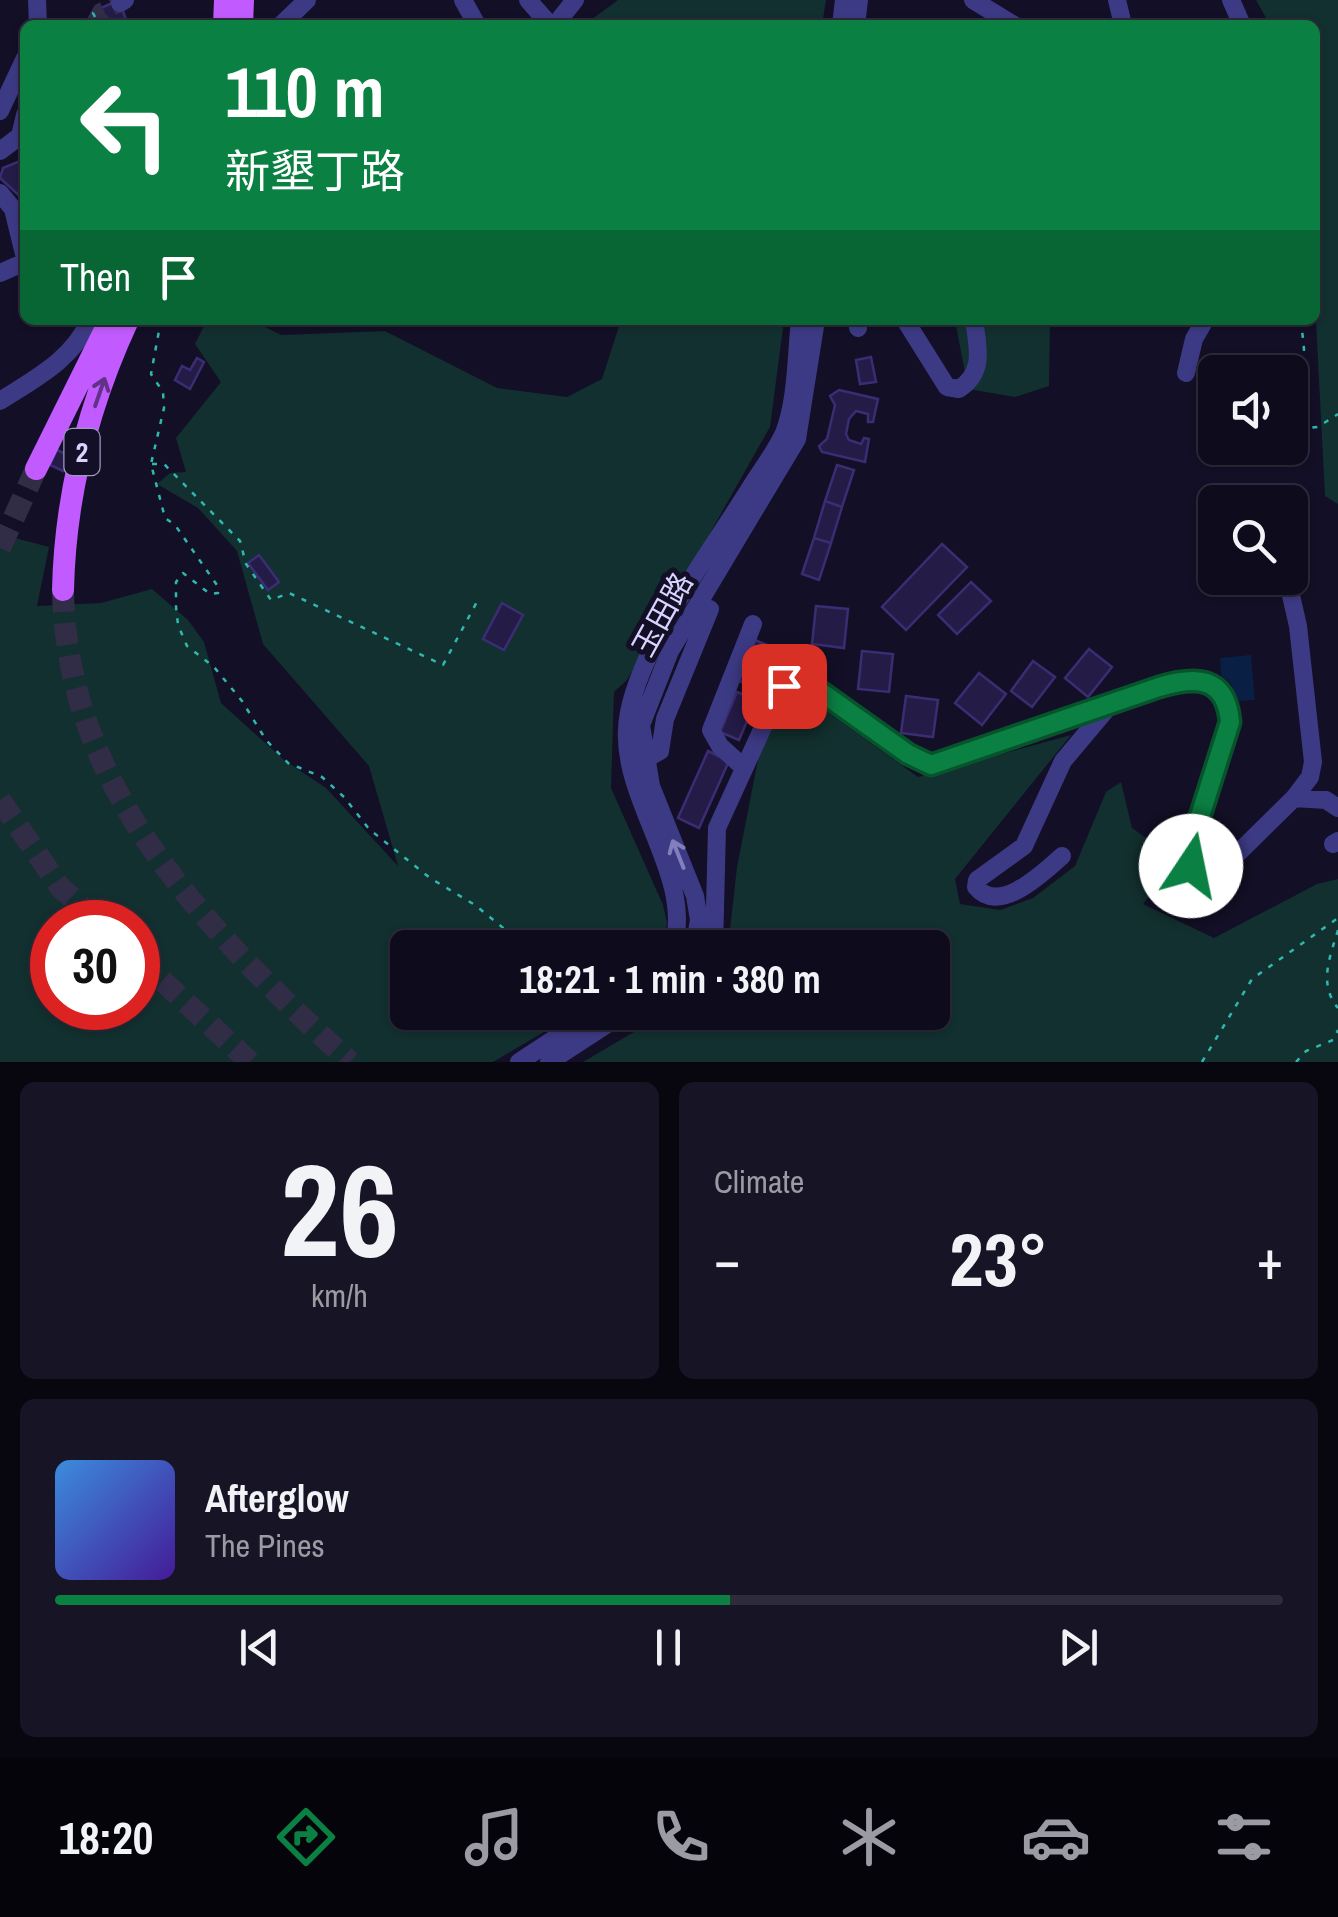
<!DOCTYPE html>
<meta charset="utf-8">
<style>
:root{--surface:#0e0b1c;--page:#171425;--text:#f1f3f6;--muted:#9b9ba3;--line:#2e2b3b;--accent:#0b8043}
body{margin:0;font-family:"Archivo Narrow","Noto Sans TC",sans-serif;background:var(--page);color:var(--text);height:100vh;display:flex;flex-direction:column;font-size:38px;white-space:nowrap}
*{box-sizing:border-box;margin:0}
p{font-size:32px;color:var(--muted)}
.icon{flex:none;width:55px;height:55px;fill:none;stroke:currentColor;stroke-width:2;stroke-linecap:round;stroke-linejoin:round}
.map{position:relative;height:1062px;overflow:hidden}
.drawer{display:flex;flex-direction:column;gap:20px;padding:20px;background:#08060f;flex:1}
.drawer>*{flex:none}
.top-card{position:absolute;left:20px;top:20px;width:1300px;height:305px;border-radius:15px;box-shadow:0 2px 8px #0004,0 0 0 2px var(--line);background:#0b8043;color:#fff;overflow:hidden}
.controls{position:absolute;left:1198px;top:355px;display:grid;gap:20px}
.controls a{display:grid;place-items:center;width:110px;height:110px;border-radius:15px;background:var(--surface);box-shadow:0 2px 8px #0004,0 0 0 2px var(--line);font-size:50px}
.speed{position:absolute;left:30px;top:900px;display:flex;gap:20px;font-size:50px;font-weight:700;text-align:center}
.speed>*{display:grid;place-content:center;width:130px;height:130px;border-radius:50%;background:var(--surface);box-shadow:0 2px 8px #0004,0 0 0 2px var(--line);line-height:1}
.speed .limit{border:15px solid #d22;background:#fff;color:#111}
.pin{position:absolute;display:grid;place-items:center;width:85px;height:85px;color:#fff;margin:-42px;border-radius:20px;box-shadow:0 5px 15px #0006}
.me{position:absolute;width:110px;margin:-55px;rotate:11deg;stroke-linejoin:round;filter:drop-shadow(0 0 8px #0008)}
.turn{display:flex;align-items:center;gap:35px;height:210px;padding:0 40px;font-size:45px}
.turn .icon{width:130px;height:130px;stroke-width:2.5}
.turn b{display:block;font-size:70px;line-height:85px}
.then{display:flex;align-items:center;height:95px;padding:0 40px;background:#0003;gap:20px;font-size:38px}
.big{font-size:75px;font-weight:800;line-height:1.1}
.drawer .card{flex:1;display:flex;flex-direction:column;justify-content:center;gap:15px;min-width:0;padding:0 35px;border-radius:15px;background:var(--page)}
.drawer .dial{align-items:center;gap:0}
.dial b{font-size:130px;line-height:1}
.song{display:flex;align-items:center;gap:30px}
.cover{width:120px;height:120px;border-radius:15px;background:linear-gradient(135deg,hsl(210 70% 55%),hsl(260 70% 35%))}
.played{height:10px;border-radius:5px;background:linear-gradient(90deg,var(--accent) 55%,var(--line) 55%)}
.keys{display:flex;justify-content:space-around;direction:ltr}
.heat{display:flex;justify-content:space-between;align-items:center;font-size:55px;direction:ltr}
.drawer .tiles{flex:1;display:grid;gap:20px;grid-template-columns:1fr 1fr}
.card:last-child{grid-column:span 2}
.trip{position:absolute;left:390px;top:930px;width:560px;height:100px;border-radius:15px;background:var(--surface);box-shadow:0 2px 8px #0004,0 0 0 2px var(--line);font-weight:800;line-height:100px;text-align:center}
.dock{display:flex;height:160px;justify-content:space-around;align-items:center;background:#06040b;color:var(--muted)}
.dock .icon{width:70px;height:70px}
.dock .selected{color:var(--accent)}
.dock b{font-size:45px;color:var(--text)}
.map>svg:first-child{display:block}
.green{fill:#12302f;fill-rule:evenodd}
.water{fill:#0a1f44}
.building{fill:#241b47;stroke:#3b2d73;stroke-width:2.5}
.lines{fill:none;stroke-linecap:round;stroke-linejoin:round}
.minor-tunnel{stroke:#312d47;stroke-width:18;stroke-dasharray:18 9;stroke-linecap:butt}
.major-tunnel{stroke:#312d47;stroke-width:22;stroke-dasharray:22 11;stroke-linecap:butt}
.path{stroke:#2fb8b0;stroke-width:2.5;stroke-dasharray:5 8;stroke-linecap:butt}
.minor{stroke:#3d3a85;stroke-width:18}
.major{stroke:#c25bff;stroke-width:22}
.oneway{stroke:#623188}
.oneway2{stroke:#837fbc}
.route-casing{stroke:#07532c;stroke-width:25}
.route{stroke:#0b8043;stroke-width:18}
.labels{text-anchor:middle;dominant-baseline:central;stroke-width:10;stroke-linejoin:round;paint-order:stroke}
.shield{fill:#130f26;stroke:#9e99be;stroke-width:2.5}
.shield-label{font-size:28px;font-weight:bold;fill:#d9d4ff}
.street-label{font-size:30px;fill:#d9d4ff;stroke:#130f26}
</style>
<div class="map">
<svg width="1338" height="1062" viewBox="0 0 1338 1062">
<rect width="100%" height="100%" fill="#130f26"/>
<path class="green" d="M618 0H826L822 25H584Z
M1256 0H1338V504L1325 496 1315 302V25H1270Z
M207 320H251L281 335 385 331 497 388 567 397 602 379 621 320H784L770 427 627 680 614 692 611 788 663 905 667 923 663 947 408 948V1012L576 1013 493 1062H0V534L49 547 37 606 101 603 152 589 188 620 204 642 221 703 284 760 326 788 398 866 369 766 263 644 237 551 198 508 157 484 170 473 186 472 176 438 221 382 195 344ZM52 922H138V1008H52Z
M955 320H1050L1049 386 1015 397 968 389Z
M795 689 918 777 1071 735 955 879 960 904 1000 910 1033 898 1075 866 1106 792 1121 782 1132 828 1177 860 1143 904 1214 938 1317 884 1338 879V1062H583L666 1013 932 1012V948L728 947 737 867 764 729Z"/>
<path class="water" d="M1251 655 1255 700 1237 701 1231 684 1221 675 1220 658Z"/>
<path class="building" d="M119 0 128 25H89L97 16 94 11Z
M25 159V201L0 178 3 168Z
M871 357 876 382 860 384 856 360Z
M197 358 204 362 190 389 175 380 182 366 190 370Z
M839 390 878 399 873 422H868V414L856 411 849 419 846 434 849 440 861 444 864 438 869 439 865 462 822 452 819 446 827 439 835 405 830 396Z
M57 450 70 456 63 471 50 465Z
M837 465 854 470 842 507 825 501Z
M825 501 842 507 831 543 814 538Z
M814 538 831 543 819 580 802 574Z
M942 544 967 567 906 630 882 607Z
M259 555 279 582 268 590 248 563Z
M971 582 991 601 957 634 938 615Z
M502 603 523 615 504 650 483 639Z
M816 606 848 609 844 648 812 644Z
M755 640 774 648 758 688 739 681Z
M1089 649 1112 667 1088 697 1065 678Z
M862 651 893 654 889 692 858 689Z
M1033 661 1055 677 1032 707 1011 691Z
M979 673 1006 694 982 725 955 703Z
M737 692 756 700 739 740 720 732Z
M906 696 938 700 933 737 901 733Z
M708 751 729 761 699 828 678 818Z"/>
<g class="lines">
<path class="minor-tunnel" d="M94 25 101 12 120 3"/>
<path class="major-tunnel" d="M0 548 36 469
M63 590C66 791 211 934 350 1062
M0 800 60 887 99 922
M138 958 250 1062"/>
<path class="path" d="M95 17 93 13 97 11
M161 320 151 374 163 392 164 408 151 464 165 518 175 525 219 588 218 593 210 594 183 573 176 582V607L178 625 187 646 214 667 242 701 266 740 288 763 322 777 344 797 369 829 430 878 475 905 528 948
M1301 320 1304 349 1298 417 1307 428 1318 427 1338 414
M152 464H164L240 541 246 564 271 600 289 593 443 665 479 598
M1338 930C1330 957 1318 984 1338 1008
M1202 1062 1252 979 1338 918
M1296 1062 1306 1051 1333 1040 1338 1030"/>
<path class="minor" d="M37 0 38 25
M463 0 477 25
M528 0 550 25
M973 0 1014 25
M1117 0 1123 25
M1231 0 1242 25
M120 3 125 0
M281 25 307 0
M555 25 575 0
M841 25 844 0
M856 25 859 0
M0 111 25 58
M0 151 20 136 25 115
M0 193 13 209 25 258
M0 273 25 262
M857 320 858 328
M905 320 947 387 959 389C985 372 978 348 974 320
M1186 373 1194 339 1205 320
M0 401C36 378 72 360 90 320
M1277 499 1278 502
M1287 578 1298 626 1313 762 1310 777 1294 798
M646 759 660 751 665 719 710 609
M742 766 720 746 711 730 753 624
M1333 844 1338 841
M1062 856C1044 872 999 916 976 887L977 880 1024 846 1063 761 1111 704
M673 948C696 871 612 793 629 712 644 639 712 550 752 485 762 469 776 451 784 433 797 399 796 356 800 320
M694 948 699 920 695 896 651 786 641 725 670 651 797 439 816 320
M714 948 717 828 780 690 793 679 807 682 908 754 931 765 1159 687C1196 676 1226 676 1230 722L1189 854 1195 873 1203 879 1222 869 1294 798 1326 800 1338 808
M519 1062 595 1012
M549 1062 626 1012"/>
<path class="major" d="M224 25 225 0
M242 25 243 0
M36 469 110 320
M63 590C65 497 89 404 128 320"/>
</g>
<defs><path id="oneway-shaft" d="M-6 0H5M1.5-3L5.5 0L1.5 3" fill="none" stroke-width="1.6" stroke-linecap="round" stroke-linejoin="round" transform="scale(2.5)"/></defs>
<use class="oneway" href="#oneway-shaft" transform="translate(100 392) rotate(-71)"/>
<use class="oneway2" href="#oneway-shaft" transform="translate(678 854) rotate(-112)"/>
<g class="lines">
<defs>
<path id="route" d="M784 686 793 679 807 682 908 754 931 765 1159 687C1196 676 1226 676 1230 722L1188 854 1191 866"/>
</defs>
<use href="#route" class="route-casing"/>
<use href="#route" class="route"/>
</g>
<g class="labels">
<rect class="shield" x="64.5" y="429" width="35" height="46" rx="8"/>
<g class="shield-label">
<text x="82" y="452">2</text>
</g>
<g class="street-label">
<text transform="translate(662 614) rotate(-61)">玉田路</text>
</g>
</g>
</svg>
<div class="controls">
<a><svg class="icon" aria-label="sound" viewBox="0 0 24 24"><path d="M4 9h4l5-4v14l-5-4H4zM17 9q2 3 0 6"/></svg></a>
<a><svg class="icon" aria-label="search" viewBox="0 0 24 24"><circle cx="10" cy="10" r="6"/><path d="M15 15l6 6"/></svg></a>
</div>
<div class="speed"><div class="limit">30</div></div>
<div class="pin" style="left:784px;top:686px;background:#d93025"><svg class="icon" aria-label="arrive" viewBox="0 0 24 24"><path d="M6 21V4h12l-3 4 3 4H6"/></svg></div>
<svg class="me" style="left:1191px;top:866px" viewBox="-20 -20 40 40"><circle r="19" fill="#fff"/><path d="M0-13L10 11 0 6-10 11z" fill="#0b8043"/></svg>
<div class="trip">18:21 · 1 min · 380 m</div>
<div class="top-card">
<div class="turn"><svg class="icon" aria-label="left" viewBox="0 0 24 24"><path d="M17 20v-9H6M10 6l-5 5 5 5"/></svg><div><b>110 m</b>新墾丁路</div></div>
<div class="then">Then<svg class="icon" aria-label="arrive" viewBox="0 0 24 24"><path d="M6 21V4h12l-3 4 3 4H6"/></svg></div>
</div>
</div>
<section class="drawer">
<div class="tiles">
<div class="card dial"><b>26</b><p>km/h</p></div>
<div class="card"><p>Climate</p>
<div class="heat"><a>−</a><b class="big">23°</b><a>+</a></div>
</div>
<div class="card">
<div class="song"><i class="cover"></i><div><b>Afterglow</b><p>The Pines</p></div></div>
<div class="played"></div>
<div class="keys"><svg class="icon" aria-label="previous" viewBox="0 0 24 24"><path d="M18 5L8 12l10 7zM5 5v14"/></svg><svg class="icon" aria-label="pause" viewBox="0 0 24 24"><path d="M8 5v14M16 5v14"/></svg><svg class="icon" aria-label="next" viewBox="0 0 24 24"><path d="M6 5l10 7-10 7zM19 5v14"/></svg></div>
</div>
</div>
</section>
<nav class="dock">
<b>18:20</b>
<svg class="icon selected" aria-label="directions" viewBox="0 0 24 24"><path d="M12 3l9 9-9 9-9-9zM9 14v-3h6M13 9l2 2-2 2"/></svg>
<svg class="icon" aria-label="music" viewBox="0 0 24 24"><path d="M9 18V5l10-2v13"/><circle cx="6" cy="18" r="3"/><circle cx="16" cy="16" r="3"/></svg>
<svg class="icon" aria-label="phone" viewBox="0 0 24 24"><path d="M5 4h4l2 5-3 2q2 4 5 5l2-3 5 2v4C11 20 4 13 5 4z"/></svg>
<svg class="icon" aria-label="climate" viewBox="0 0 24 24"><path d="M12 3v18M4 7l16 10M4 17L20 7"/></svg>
<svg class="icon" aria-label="car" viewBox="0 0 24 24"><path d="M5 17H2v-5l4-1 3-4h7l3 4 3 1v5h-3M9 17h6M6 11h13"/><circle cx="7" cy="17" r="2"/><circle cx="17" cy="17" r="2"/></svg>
<svg class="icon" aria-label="filters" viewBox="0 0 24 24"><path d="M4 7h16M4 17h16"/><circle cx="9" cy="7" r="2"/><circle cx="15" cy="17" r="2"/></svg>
</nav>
